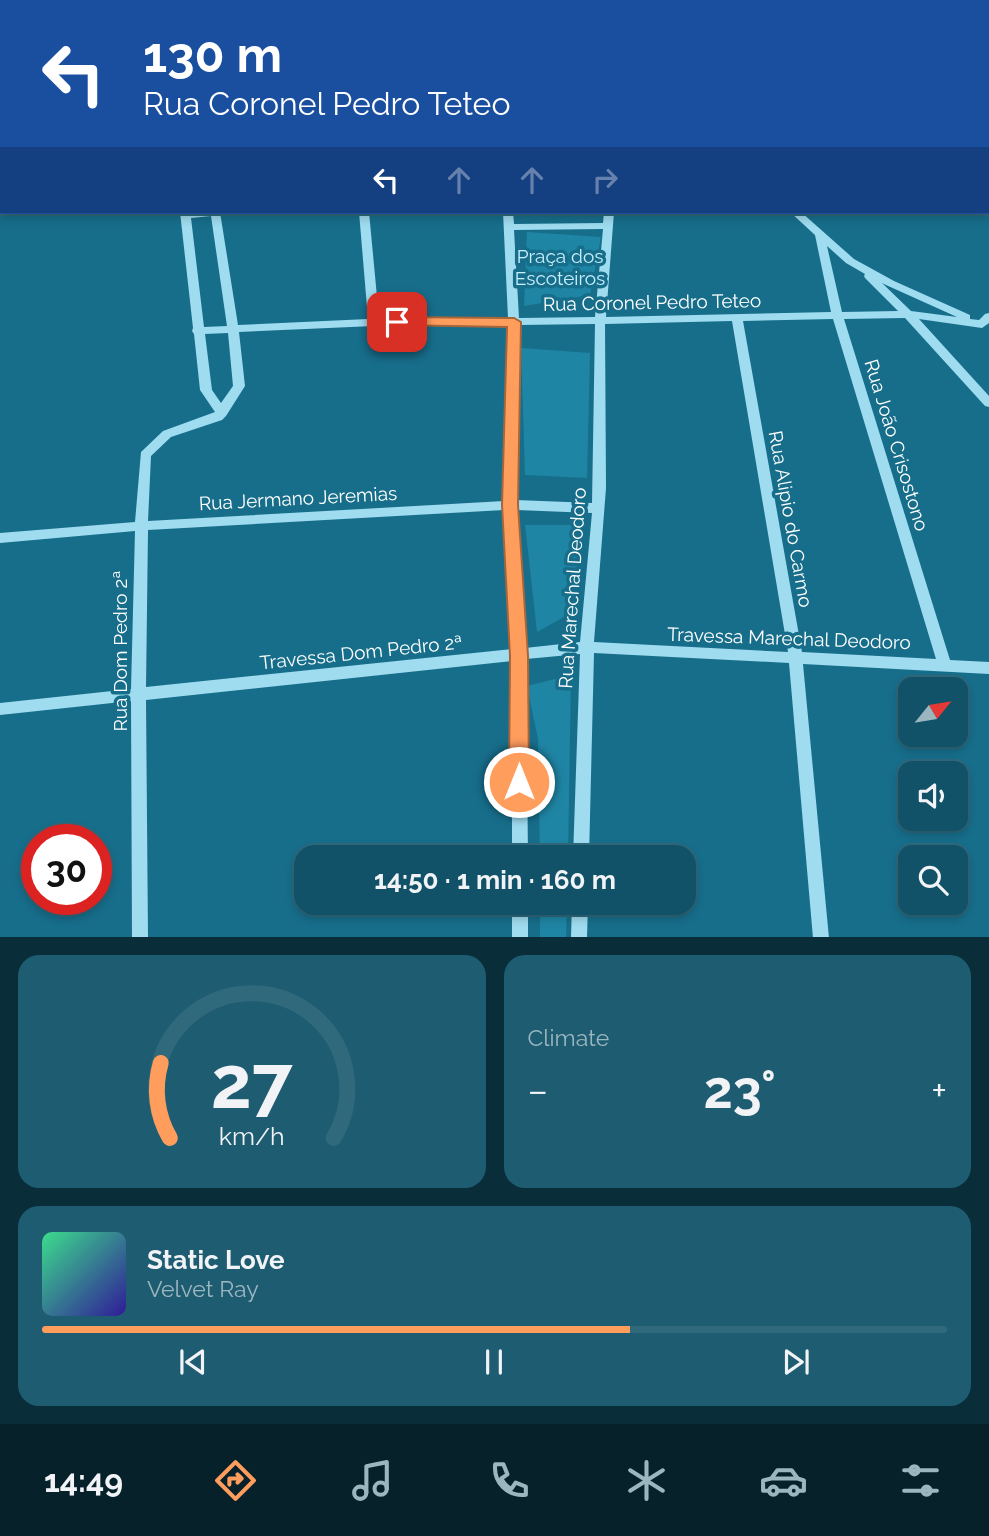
<!DOCTYPE html>
<meta charset="utf-8">
<style>
:root{--surface:#115268;--page:#1e5c71;--text:#f1f3f6;--muted:#9cb6c0;--line:#30697c;--accent:#ff9d5d}
body{margin:0;font-family:Raleway,sans-serif;background:var(--page);color:var(--text);height:100vh;display:flex;flex-direction:column;font-size:26px;white-space:nowrap}
*{box-sizing:border-box;margin:0}
p{font-size:23px;color:var(--muted)}
.icon{flex:none;width:38px;height:38px;fill:none;stroke:currentColor;stroke-width:2;stroke-linecap:round;stroke-linejoin:round}
.map{position:relative;height:937px;overflow:hidden}
.sheet{display:flex;flex-direction:column;gap:18px;padding:18px;background:#092d39;flex:1}
.sheet>*{flex:none}
.top-card{position:absolute;left:0px;top:0px;width:990px;height:214px;box-shadow:0 4px 10px #0003,0 0 0 2px var(--line);background:#1a4fa0;color:#fff;overflow:hidden}
.needle{width:46px;rotate:60deg}
.buttons{position:absolute;left:898px;top:677px;display:grid;gap:14px}
.buttons a{display:grid;place-items:center;width:70px;height:70px;border-radius:14px;background:var(--surface);box-shadow:0 4px 10px #0003,0 0 0 2px var(--line);font-size:35px}
.speed{position:absolute;left:21px;top:824px;display:flex;gap:14px;font-size:35px;font-weight:700;text-align:center}
.speed>*{display:grid;place-content:center;width:91px;height:91px;border-radius:50%;background:var(--surface);box-shadow:0 4px 10px #0003,0 0 0 2px var(--line);line-height:1}
.speed .limit{border:10px solid #d22;background:#fff;color:#111}
.pin{position:absolute;display:grid;place-items:center;width:60px;height:60px;color:#fff;margin:-30px;border-radius:14px;box-shadow:0 4px 10px #0006}
.me{position:absolute;width:77px;margin:-38px;rotate:0deg;stroke-linejoin:round;filter:drop-shadow(0 0 5px #0008)}
.turn{display:flex;align-items:center;gap:24px;height:147px;padding:0 28px;font-size:32px}
.turn .icon{width:91px;height:91px;stroke-width:2.5}
.turn b{display:block;font-size:49px;line-height:60px}
.lanes{display:flex;align-items:center;height:66px;padding:0 28px;background:#0003;justify-content:center;gap:35px;direction:ltr}
.lanes .off{opacity:.35}
.big{font-size:52px;font-weight:700;line-height:1.1}
.sheet .tile{flex:1;display:flex;flex-direction:column;justify-content:center;gap:10px;min-width:0;padding:0 24px;border-radius:21px;background:var(--page)}
.sheet .dial{align-items:center;gap:0}
.dial svg{height:182px;overflow:visible;fill:none;stroke:var(--line);stroke-width:7;stroke-linecap:round;text-anchor:middle}
.dial text{fill:var(--text);stroke:none}
.song{display:flex;align-items:center;gap:21px}
.cover{width:84px;height:84px;border-radius:10px;background:linear-gradient(135deg,hsl(150 70% 55%),hsl(250 70% 35%))}
.played{height:7px;border-radius:4px;background:linear-gradient(90deg,var(--accent) 65%,var(--line) 65%)}
.keys{display:flex;justify-content:space-around;direction:ltr}
.heat{display:flex;justify-content:space-between;align-items:center;font-size:38px;direction:ltr}
.sheet .tiles{flex:1;display:grid;gap:18px;grid-template-columns:1fr 1fr}
.tile:last-child{grid-column:span 2}
.trip{position:absolute;left:294px;top:845px;width:402px;height:70px;border-radius:21px;background:var(--surface);box-shadow:0 4px 10px #0003,0 0 0 2px var(--line);font-weight:700;line-height:70px;text-align:center}
.tab-bar{display:flex;height:112px;justify-content:space-around;align-items:center;background:#07212a;color:var(--muted)}
.tab-bar .icon{width:49px;height:49px}
.tab-bar .active{color:var(--accent)}
.tab-bar b{font-size:32px;color:var(--text)}
.map>svg:first-child{display:block}
.green{fill:#1f85a4}
.lines{fill:none;stroke-linecap:round;stroke-linejoin:round}
.minor{fill:#9fdcef;fill-rule:evenodd}
.route{fill:#ff9d5d;stroke:#a6663c;stroke-width:2}
.labels{text-anchor:middle;dominant-baseline:central;stroke-width:7;stroke-linejoin:round;paint-order:stroke}
.park-label{font-size:19px;fill:#c6eefb;stroke:#176e8b}
.street-label{font-size:19px;fill:#fff;stroke:#176e8b}
</style>
<div class="map">
<svg width="989" height="938" viewBox="0 0 989 938">
<rect width="100%" height="100%" fill="#176e8b"/>
<path class="green" d="M527 232 601 237 590 295 524 306Z
M521 348 590 353 587 478 525 475Z
M525 525H580L575 611 537 632Z
M571 675 568 857H540L538 739 527 686Z
M540 903H567L566 937H540Z"/>
<g class="lines">
<path class="minor" d="M152 0H160V2H152Z
M172 0H180V2H172Z
M278 0H286V2H278Z
M387 0H395L397 2H388Z
M475 0H485L473 2Z
M506 0H516L518 2H507Z
M689 0H700L702 2H691Z
M903 0 918 2H905Z
M0 79H2V85H0Z
M180 212H220L238 325 368 319 359 212H369L379 318H508L503 212H513L514 224 603 223 604 212H614L606 317 831 312 815 235 790 212H801L854 259 894 281 970 315V319L979 320 985 314 989 313V323L982 328 919 319 989 396V407L985 406 905 318 844 319 950 660 989 662V674L803 664 829 938H813L789 663 594 653 589 858H573L580 654 526 659 528 858H512V661L146 700 148 938H132L131 701 0 715V703L131 689 135 531 0 543V533L135 522 141 452 163 431 215 412 200 390 194 334 192 331 193 328ZM211 216 227 326 204 327 191 218ZM603 229 595 317 519 318 514 230ZM827 246 846 263 865 274 864 276 865 278 898 311 842 312ZM882 283 886 285 957 317 911 311ZM833 319 936 659 802 652 743 321ZM732 321 788 652 594 642 606 488 605 324ZM595 324 592 503 516 500 519 325ZM374 326H508L504 501 148 521 151 456 171 437 222 420 226 416 245 386 239 332ZM228 333 233 386 221 403 212 390 205 334ZM504 510 512 649 146 687 148 530ZM517 510 592 513 580 642 525 648Z
M512 903H528V938H512Z
M572 903H588L587 938H571Z"/>
</g>
<path class="route" d="M397 317 514 318 521 322 518 505 528 656 529 782 526 788 519 791 512 788 509 782 510 656 502 505 507 327 392 325 390 322Z"/>
<g class="labels">
<g class="park-label">
<text x="560" y="256">Praça dos<tspan x="560" dy="22">Escoteiros</tspan></text>
</g>
<g class="street-label">
<text transform="translate(652 302) rotate(-1)">Rua Coronel Pedro Teteo</text>
<text transform="translate(897 445) rotate(73)">Rua João Crisostono</text>
<text transform="translate(298 498) rotate(-3)">Rua Jermano Jeremias</text>
<text transform="translate(791 519) rotate(80)">Rua Alipio do Carmo</text>
<text transform="translate(572 588) rotate(-86)">Rua Marechal Deodoro</text>
<text transform="translate(789 638) rotate(2)">Travessa Marechal Deodoro</text>
<text transform="translate(120 651) rotate(-90)">Rua Dom Pedro 2ª</text>
<text transform="translate(361 652) rotate(-6)">Travessa Dom Pedro 2ª</text>
</g>
</g>
</svg>
<div class="buttons">
<a><svg class="needle" viewBox="-14 -14 28 28"><path d="M0-13l5 13h-10z" fill="#e53935"/><path d="M0 13l5-13h-10z" fill="#9cb6c0"/></svg></a>
<a><svg class="icon" aria-label="sound" viewBox="0 0 24 24"><path d="M4 9h4l5-4v14l-5-4H4zM17 9q2 3 0 6"/></svg></a>
<a><svg class="icon" aria-label="search" viewBox="0 0 24 24"><circle cx="10" cy="10" r="6"/><path d="M15 15l6 6"/></svg></a>
</div>
<div class="speed"><div class="limit">30</div></div>
<div class="pin" style="left:397px;top:322px;background:#d93025"><svg class="icon" aria-label="arrive" viewBox="0 0 24 24"><path d="M6 21V4h12l-3 4 3 4H6"/></svg></div>
<svg class="me" style="left:519px;top:782px" viewBox="-20 -20 40 40"><circle r="17" fill="#ff9d5d" stroke="#fff" stroke-width="3"/><path d="M0-11L8 9 0 5-8 9z" fill="#fff"/></svg>
<div class="trip">14:50 · 1 min · 160 m</div>
<div class="top-card">
<div class="turn"><svg class="icon" aria-label="left" viewBox="0 0 24 24"><path d="M17 20v-9H6M10 6l-5 5 5 5"/></svg><div><b>130 m</b>Rua Coronel Pedro Teteo</div></div>
<div class="lanes"><svg class="icon" aria-label="left" viewBox="0 0 24 24"><path d="M17 20v-9H6M10 6l-5 5 5 5"/></svg><svg class="icon off" aria-label="ahead" viewBox="0 0 24 24"><path d="M12 20V5M6 11l6-6 6 6"/></svg><svg class="icon off" aria-label="ahead" viewBox="0 0 24 24"><path d="M12 20V5M6 11l6-6 6 6"/></svg><svg class="icon off" aria-label="right" viewBox="0 0 24 24"><path d="M7 20v-9h11M14 6l5 5-5 5"/></svg></div>
</div>
</div>
<section class="sheet">
<div class="tiles">
<div class="tile dial"><svg viewBox="0 0 100 80">
<path d="M14 69A42 42 0 1 1 86 69"/>
<path d="M14 69A42 42 0 0 1 10 36" stroke="#ff9d5d"/>
<text x="50" y="56" font-size="32" font-weight="700">27</text>
<text x="50" y="72" font-size="11">km/h</text>
</svg></div>
<div class="tile"><p>Climate</p>
<div class="heat"><a>−</a><b class="big">23°</b><a>+</a></div>
</div>
<div class="tile">
<div class="song"><i class="cover"></i><div><b>Static Love</b><p>Velvet Ray</p></div></div>
<div class="played"></div>
<div class="keys"><svg class="icon" aria-label="previous" viewBox="0 0 24 24"><path d="M18 5L8 12l10 7zM5 5v14"/></svg><svg class="icon" aria-label="pause" viewBox="0 0 24 24"><path d="M8 5v14M16 5v14"/></svg><svg class="icon" aria-label="next" viewBox="0 0 24 24"><path d="M6 5l10 7-10 7zM19 5v14"/></svg></div>
</div>
</div>
</section>
<nav class="tab-bar">
<b>14:49</b>
<svg class="icon active" aria-label="directions" viewBox="0 0 24 24"><path d="M12 3l9 9-9 9-9-9zM9 14v-3h6M13 9l2 2-2 2"/></svg>
<svg class="icon" aria-label="music" viewBox="0 0 24 24"><path d="M9 18V5l10-2v13"/><circle cx="6" cy="18" r="3"/><circle cx="16" cy="16" r="3"/></svg>
<svg class="icon" aria-label="phone" viewBox="0 0 24 24"><path d="M5 4h4l2 5-3 2q2 4 5 5l2-3 5 2v4C11 20 4 13 5 4z"/></svg>
<svg class="icon" aria-label="climate" viewBox="0 0 24 24"><path d="M12 3v18M4 7l16 10M4 17L20 7"/></svg>
<svg class="icon" aria-label="car" viewBox="0 0 24 24"><path d="M5 17H2v-5l4-1 3-4h7l3 4 3 1v5h-3M9 17h6M6 11h13"/><circle cx="7" cy="17" r="2"/><circle cx="17" cy="17" r="2"/></svg>
<svg class="icon" aria-label="filters" viewBox="0 0 24 24"><path d="M4 7h16M4 17h16"/><circle cx="9" cy="7" r="2"/><circle cx="15" cy="17" r="2"/></svg>
</nav>
